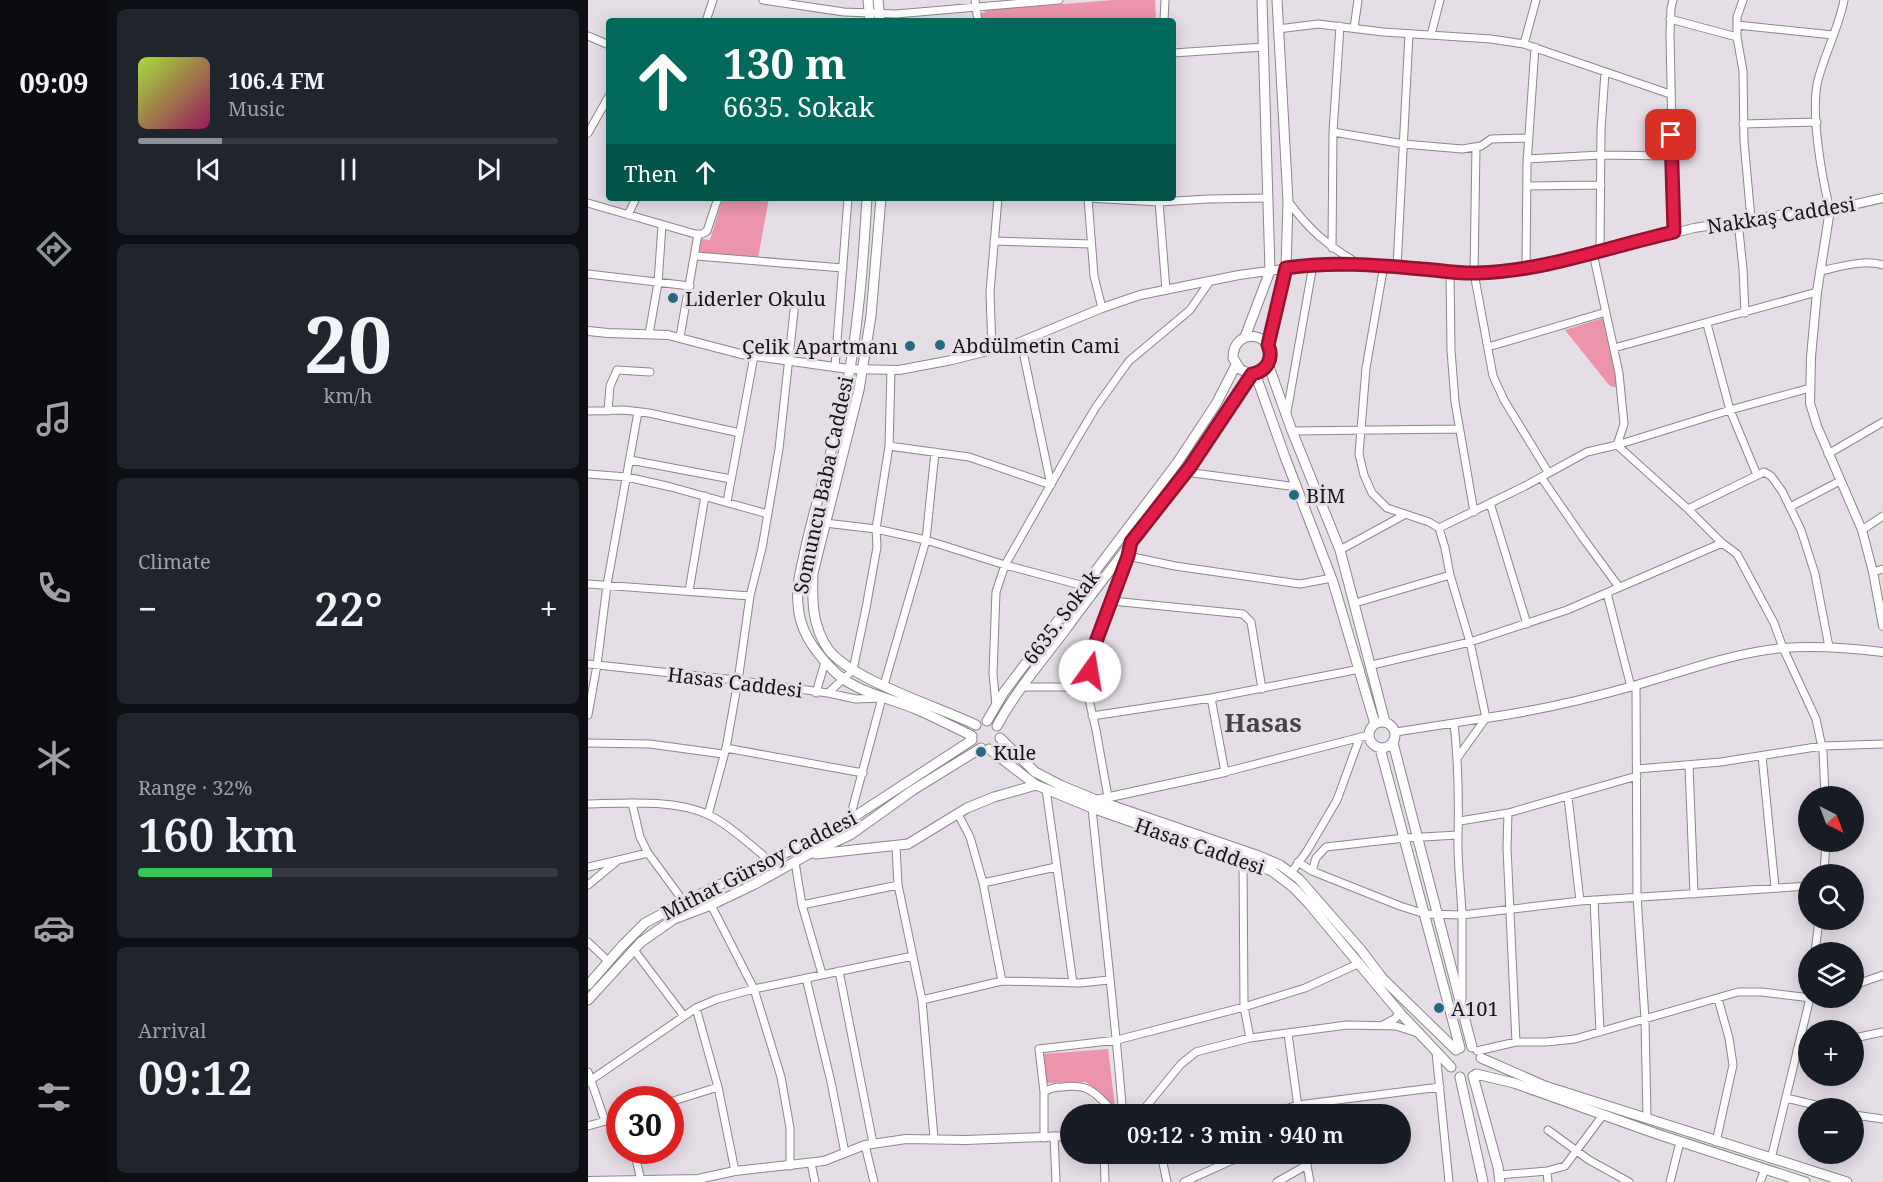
<!DOCTYPE html>
<meta charset="utf-8">
<style>
:root{--surface:#171b24;--page:#20242c;--text:#f1f3f6;--muted:#9ea1a6;--line:#363941;--accent:#8c9099}
body{margin:0;font-family:"Noto Serif",serif;background:var(--page);color:var(--text);height:100vh;display:flex;flex-direction:column;font-size:22px;white-space:nowrap}
*{box-sizing:border-box;margin:0}
p{font-size:20px;color:var(--muted)}
.icon{flex:none;width:33px;height:33px;fill:none;stroke:currentColor;stroke-width:2;stroke-linecap:round;stroke-linejoin:round}
.map{position:relative;flex:1;overflow:hidden}
.drawer{display:flex;flex-direction:column;gap:9px;padding:9px;background:#0d0f14;width:480px}
.drawer>*{flex:none}
.guide{position:absolute;left:18px;top:18px;width:570px;height:183px;border-radius:6px;box-shadow:0 3px 15px #0003;background:#00695c;color:#fff;overflow:hidden}
.needle{width:39px;rotate:138deg}
.controls{position:absolute;left:1210px;top:786px;display:grid;gap:12px}
.controls a{display:grid;place-items:center;width:66px;height:66px;border-radius:50%;background:var(--surface);box-shadow:0 3px 15px #0003;font-size:30px}
.speed{position:absolute;left:18px;top:1086px;display:flex;gap:12px;font-size:30px;font-weight:700;text-align:center}
.speed>*{display:grid;place-content:center;width:78px;height:78px;border-radius:50%;background:var(--surface);box-shadow:0 3px 15px #0003;line-height:1}
.speed .limit{border:9px solid #d22;background:#fff;color:#111}
.pin{position:absolute;display:grid;place-items:center;width:51px;height:51px;color:#fff;margin:-26px;border-radius:12px;box-shadow:0 3px 9px #0006}
.me{position:absolute;width:66px;margin:-33px;rotate:13deg;stroke-linejoin:round;filter:drop-shadow(0 0 4px #0008)}
.turn{display:flex;align-items:center;gap:21px;height:126px;padding:0 18px;font-size:27px}
.turn .icon{width:78px;height:78px;stroke-width:2.5}
.turn b{display:block;font-size:42px;line-height:51px}
.then{display:flex;align-items:center;height:57px;padding:0 18px;background:#0003;gap:12px;font-size:22px}
.big{font-size:45px;font-weight:600;line-height:1.1}
.drawer .widget{flex:1;display:flex;flex-direction:column;justify-content:center;gap:9px;min-width:0;padding:0 21px;border-radius:9px;background:var(--page)}
.drawer .dial{align-items:center;gap:0}
.dial b{font-size:78px;line-height:1}
.song{display:flex;align-items:center;gap:18px}
.cover{width:72px;height:72px;border-radius:9px;background:linear-gradient(135deg,hsl(80 70% 55%),hsl(330 70% 35%))}
.played{height:6px;border-radius:3px;background:linear-gradient(90deg,var(--accent) 20%,var(--line) 20%)}
.keys{display:flex;justify-content:space-around;direction:ltr}
.heat{display:flex;justify-content:space-between;align-items:center;font-size:33px;direction:ltr}
.charge{height:9px;border-radius:4px;background:linear-gradient(90deg,#34c759 32%,var(--line) 0)}
.trip{position:absolute;left:472px;top:1104px;width:351px;height:60px;border-radius:30px;background:var(--surface);box-shadow:0 3px 15px #0003;font-weight:600;line-height:60px;text-align:center}
main{display:flex;flex:1;min-height:0}
.dock{display:flex;flex-direction:column;width:108px;justify-content:space-around;align-items:center;background:#090b0e;color:var(--muted)}
.dock .icon{width:42px;height:42px}
.dock .on{color:var(--accent)}
.dock b{font-size:27px;color:var(--text)}
.map>svg:first-child{display:block}
.green{fill:#eb94ab}
.lines{fill:none;stroke-linecap:round;stroke-linejoin:round}
.minor-casing{stroke:#8c858d;stroke-width:9}
.tertiary-casing{stroke:#8c858d;stroke-width:10}
.secondary-casing{stroke:#8c858d;stroke-width:11}
.minor{stroke:#fff;stroke-width:7}
.tertiary{stroke:#fff;stroke-width:8}
.secondary{stroke:#fff;stroke-width:9}
.route-casing{stroke:#92132f;stroke-width:15}
.route{stroke:#e11d48;stroke-width:10}
.poi-dot{fill:#28697d;stroke:#e6dee7;stroke-width:2}
.labels{text-anchor:middle;dominant-baseline:central;stroke-width:6;stroke-linejoin:round;paint-order:stroke}
.street-label{font-size:20px;fill:#161417;stroke:#e6dee7}
.poi-label{font-size:20px;fill:#161417;stroke:#e6dee7;text-anchor:start}
.district-label{font-size:26px;font-weight:bold;fill:#484249;stroke:#e6dee7}
</style>
<main>
<nav class="dock">
<b>09:09</b>
<svg class="icon on" aria-label="directions" viewBox="0 0 24 24"><path d="M12 3l9 9-9 9-9-9zM9 14v-3h6M13 9l2 2-2 2"/></svg>
<svg class="icon" aria-label="music" viewBox="0 0 24 24"><path d="M9 18V5l10-2v13"/><circle cx="6" cy="18" r="3"/><circle cx="16" cy="16" r="3"/></svg>
<svg class="icon" aria-label="phone" viewBox="0 0 24 24"><path d="M5 4h4l2 5-3 2q2 4 5 5l2-3 5 2v4C11 20 4 13 5 4z"/></svg>
<svg class="icon" aria-label="climate" viewBox="0 0 24 24"><path d="M12 3v18M4 7l16 10M4 17L20 7"/></svg>
<svg class="icon" aria-label="car" viewBox="0 0 24 24"><path d="M5 17H2v-5l4-1 3-4h7l3 4 3 1v5h-3M9 17h6M6 11h13"/><circle cx="7" cy="17" r="2"/><circle cx="17" cy="17" r="2"/></svg>
<svg class="icon" aria-label="filters" viewBox="0 0 24 24"><path d="M4 7h16M4 17h16"/><circle cx="9" cy="7" r="2"/><circle cx="15" cy="17" r="2"/></svg>
</nav>
<section class="drawer">
<div class="widget">
<div class="song"><i class="cover"></i><div><b>106.4 FM</b><p>Music</p></div></div>
<div class="played"></div>
<div class="keys"><svg class="icon" aria-label="previous" viewBox="0 0 24 24"><path d="M18 5L8 12l10 7zM5 5v14"/></svg><svg class="icon" aria-label="pause" viewBox="0 0 24 24"><path d="M8 5v14M16 5v14"/></svg><svg class="icon" aria-label="next" viewBox="0 0 24 24"><path d="M6 5l10 7-10 7zM19 5v14"/></svg></div>
</div>
<div class="widget dial"><b>20</b><p>km/h</p></div>
<div class="widget"><p>Climate</p>
<div class="heat"><a>−</a><b class="big">22°</b><a>+</a></div>
</div>
<div class="widget"><p>Range · 32%</p><b class="big">160 km</b><div class="charge"></div></div>
<div class="widget"><p>Arrival</p><b class="big">09:12</b></div>
</section>
<div class="map">
<svg width="1295" height="1182" viewBox="0 0 1295 1182">
<rect width="100%" height="100%" fill="#e6dee7"/>
<path class="green" d="M526 0H567L568 21H393L392 15 399 10Z
M135 198H181L170 258 111 255 112 239 122 240Z
M1015 318 1030 383 1029 387H1025L1021 385 977 330Z
M520 1049 527 1106 498 1082 459 1083 455 1054Z"/>
<g class="lines">
<defs>
<path id="minor" d="M175 0 256 12 308 14 471 0
M387 0 390 21
M1085 0 1083 8 1082 34 1086 232
M1155 0 1149 17V37L1155 71 1156 141 1163 219
M1082 19 1149 37
M118 21 125 0
M576 21 577 0
M1149 25 1245 35
M766 28 770 0
M690 29 730 24 795 32 903 39 936 44 1082 94
M843 35 852 0
M0 36 21 45
M936 44 948 0
M585 53 676 47
M1155 124 1229 122
M745 132 816 144 874 149 893 146 903 139 941 138
M0 133 21 96
M888 147 886 273 905 376 916 400 960 472
M939 159 1013 155 1084 156
M939 186 1013 185
M500 198 571 202 620 199 680 198
M500 198 506 276 514 308
M571 201 578 290
M700 201C721 230 740 246 771 264
M0 203 107 234H114L119 231 130 198
M1242 210C1234 178 1222 112 1230 80 1237 53 1251 27 1256 0
M40 215 48 198
M1150 221 1155 269 1157 313
M406 241 503 244
M744 248 745 132 752 26
M1012 251 1013 130 1017 72
M1005 253 1031 373 1036 424 1029 445 1100 509 1134 543 1149 554 1186 623 1195 648 1228 719 1235 752 1237 796
M108 256 255 268
M796 265 778 368 771 454 776 475 784 493 799 508 841 522 851 528 857 548 862 575 882 642 898 718 870 757
M809 267 821 34
M938 269 939 164 947 47
M862 271 863 350 867 402 886 512
M1232 271C1252 267 1275 259 1295 265
M0 274 102 286
M1119 324 1142 410 1169 475
M61 334 70 283 74 225
M92 337 110 234
M433 342 463 485
M900 347 1018 312
M1026 348 1229 292
M404 350 402 292 410 198
M247 367 260 198
M0 411 36 410 61 413 152 433
M20 411 22 386 29 370 62 372
M699 412 725 265
M704 431 871 429
M301 446 381 457 463 485
M1240 454 1295 422
M42 460 143 479
M598 472 709 487
M0 474 39 477 83 487 180 514
M953 477 995 538 1031 587
M139 502 166 356
M902 503 939 624
M1202 507 1252 481
M1100 509 1176 472 1183 476 1194 491 1213 530 1227 574 1241 647
M237 523 288 529 338 540 417 565 496 586
M851 528 937 486 999 452 1029 445 1142 410 1222 388
M1274 530 1295 516
M752 550 816 515
M540 556 587 566 712 584 744 578
M1285 572 1295 569
M0 584 162 596
M101 591 117 496
M1019 593 1043 687
M524 601 655 614 663 622 674 689
M767 603 862 575
M0 664 139 679 240 693 268 699 294 698 262 818
M784 665 882 642 979 610 1134 543
M296 685 338 540 347 452
M1048 685 1049 896 1057 1019 1059 1119
M435 687H498
M228 693 237 662
M240 693 265 670 278 608 289 547 288 529 301 446 303 370
M623 698 637 772 781 735
M408 705 405 674 408 592 417 565 487 442 508 407 541 361 602 310 622 281
M0 715 9 665 19 585 50 412
M504 716 623 698 772 669
M808 732 898 718
M0 743 62 744 135 754
M138 748 275 773
M1174 756 1187 887
M1101 765 1106 894
M1049 769 1133 762 1234 746 1295 744
M458 789 485 983
M520 797 508 730 498 687 509 639 540 556 543 544
M980 797 992 901
M44 803 52 837 60 853 96 902
M0 804C37 803 87 799 121 815 143 826 162 845 181 860
M506 804 504 808C514 907 526 1006 534 1105L533 1114
M920 813 919 848 928 1042
M370 814 382 837 395 883 468 867
M120 815 138 748 150 681 162 596 174 548 191 449 206 311
M872 821 920 813 1049 776
M308 846 310 885 334 1000 346 1138
M655 860 656 1007 662 1038
M207 862 214 905 234 974
M710 862 724 871 812 906 837 914 874 915C873 888 869 861 870 835 871 797 870 760 866 723
M0 867 60 853
M724 871 728 858 738 847 817 838 870 835
M703 873 719 851 749 800 772 737
M1236 874 1238 842
M395 883 414 981
M0 885 29 861
M1006 900 1012 1032
M123 905 166 989 193 1077 202 1128V1166
M214 905 310 885
M0 942 21 962
M46 950 96 1016
M1227 952 1231 920
M251 971 285 1143
M218 978 243 1082 257 1153
M1266 985 1295 975
M874 999V915L992 901 1221 886
M334 1000 414 981 492 983 521 980
M108 1008 130 1087 147 1171
M795 1025 808 1018 810 1013 809 1009
M700 1034 711 1114
M1266 1038 1295 1032
M1209 1050 1221 1047
M889 1051 928 1042H958L987 1039 1150 992H1174L1223 998
M848 1052 861 1182
M0 1072 17 1121
M0 1082 108 1008 129 999 166 989 325 956
M456 1092 451 1049 529 1040 656 1007 717 988 772 963
M1198 1098 1240 1108
M82 1102 130 1087
M552 1114 593 1064 608 1052 619 1049 662 1038 759 1025 808 1026 830 1033
M682 1114 710 1105 852 1087
M1266 1115 1295 1119
M0 1126 32 1117
M960 1130 1001 1160 1041 1182
M466 1136 468 1182
M456 1138V1092C462 1088 467 1087 474 1087 504 1083 508 1095 528 1114
M1128 1142 1145 1065 1141 1038 1130 999
M277 1145 286 1182
M46 1150 53 1181
M516 1154 517 1182
M573 1154 579 1182
M717 1154 722 1182
M1183 1159 1222 998
M223 1163 227 1182
M959 1171 960 1182
M911 1175 959 1171 977 1166 1015 1115
M596 1182 658 1154
M689 1182 719 1165
M1082 1182 1092 1142
M1172 1182 1177 1169"/>
<path id="tertiary" d="M1242 210 1229 292 1223 357 1222 403 1229 426 1274 530 1285 572 1295 626
M0 331 20 333 80 335 153 354 261 369 311 370 364 360 427 344 514 308 552 295 651 275 731 264 796 265 886 273 919 272 952 267 1106 228 1191 215 1242 210 1295 198
M898 718C947 711 996 700 1045 686 1094 672 1144 653 1195 648 1228 645 1262 648 1295 652
M508 800 637 772
M0 1181 110 1179 147 1171 236 1161 277 1145 318 1139 377 1140 483 1136"/>
<path id="secondary" d="M280 0 282 21
M290 0 292 21
M279 198C275 266 270 334 256 401 245 449 229 497 218 546 214 565 208 584 210 604 211 629 225 649 242 667 265 693 301 697 330 710 348 718 366 727 384 736
M293 198 283 316 271 390 225 573C224 600 224 626 240 649 263 680 351 707 388 725
M657 337 682 271 674 0
M680 345 698 268 700 201 689 0
M680 364C672 374 663 376 652 369L645 358C645 325 691 332 680 364L704 431 752 550 797 722
M667 373 697 457 745 582 787 724
M399 721 416 692 589 463 628 404 648 365
M781 735a13 13 0 1 1 26 0a13 13 0 1 1-26 0Z
M409 726C427 692 454 661 478 629 540 544 609 464 664 374
M412 738 447 772 472 785 508 800 671 856 692 865 711 879 773 950 795 979 868 1050
M805 743 884 1047
M792 748 872 1048
M401 749 448 785 458 789 504 808 684 871 706 888 722 905 812 1013 863 1067
M228 854 320 844 379 808 406 797 448 785
M0 985 34 946 57 923 96 902 249 828 384 740
M0 1000 53 942 86 919 123 905 167 884 219 855 262 835 325 790 393 748
M893 1058 957 1086 1259 1182
M888 1074 926 1083 1072 1135 1217 1182
M885 1076 910 1167 912 1182
M872 1077 895 1182"/>
</defs>
<use href="#minor" class="minor-casing"/>
<use href="#tertiary" class="tertiary-casing"/>
<use href="#secondary" class="secondary-casing"/>
<use href="#minor" class="minor"/>
<use href="#tertiary" class="tertiary"/>
<use href="#secondary" class="secondary"/>
</g>
<g class="lines">
<defs>
<path id="route" d="M502 671 509 639 540 556 543 542 602 467 664 374C679 371 686 359 680 345L698 268C743 261 789 265 834 269 852 270 871 274 889 273 957 271 1020 247 1086 232L1083 135"/>
</defs>
<use href="#route" class="route-casing"/>
<use href="#route" class="route"/>
</g>
<g class="poi-dot">
<circle cx="85" cy="298" r="6"/>
<circle cx="352" cy="345" r="6"/>
<circle cx="322" cy="346" r="6"/>
<circle cx="706" cy="495" r="6"/>
<circle cx="393" cy="752" r="6"/>
<circle cx="851" cy="1008" r="6"/>
</g>
<g class="labels">
<g class="street-label">
<text transform="translate(1193 215) rotate(-9)">Nakkaş Caddesi</text>
<text transform="translate(235 485) rotate(-78)">Somuncu Baba Caddesi</text>
<text transform="translate(473 617) rotate(-53)">6635. Sokak</text>
<text transform="translate(147 682) rotate(7)">Hasas Caddesi</text>
<text transform="translate(612 846) rotate(19)">Hasas Caddesi</text>
<text transform="translate(171 865) rotate(-27)">Mithat Gürsoy Caddesi</text>
</g>
<g class="poi-label">
<text x="97" y="298">Liderler Okulu</text>
<text x="364" y="345">Abdülmetin Cami</text>
<text x="310" y="346" text-anchor="end">Çelik Apartmanı</text>
<text x="718" y="495">BİM</text>
<text x="405" y="752">Kule</text>
<text x="863" y="1008">A101</text>
</g>
<g class="district-label">
<text x="675" y="722">Hasas</text>
</g>
</g>
</svg>
<div class="controls">
<a><svg class="needle" viewBox="-14 -14 28 28"><path d="M0-13l5 13h-10z" fill="#e53935"/><path d="M0 13l5-13h-10z" fill="#9ea1a6"/></svg></a>
<a><svg class="icon" aria-label="search" viewBox="0 0 24 24"><circle cx="10" cy="10" r="6"/><path d="M15 15l6 6"/></svg></a>
<a><svg class="icon" aria-label="layers" viewBox="0 0 24 24"><path d="M12 4l9 5-9 5-9-5zM3 14l9 5 9-5"/></svg></a>
<a>+</a>
<a>−</a>
</div>
<div class="speed"><div class="limit">30</div></div>
<div class="pin" style="left:1083px;top:135px;background:#d93025"><svg class="icon" aria-label="arrive" viewBox="0 0 24 24"><path d="M6 21V4h12l-3 4 3 4H6"/></svg></div>
<svg class="me" style="left:502px;top:671px" viewBox="-20 -20 40 40"><circle r="19" fill="#fff"/><path d="M0-13L10 11 0 6-10 11z" fill="#e11d48"/></svg>
<div class="trip">09:12 · 3 min · 940 m</div>
<div class="guide">
<div class="turn"><svg class="icon" aria-label="ahead" viewBox="0 0 24 24"><path d="M12 20V5M6 11l6-6 6 6"/></svg><div><b>130 m</b>6635. Sokak</div></div>
<div class="then">Then<svg class="icon" aria-label="ahead" viewBox="0 0 24 24"><path d="M12 20V5M6 11l6-6 6 6"/></svg></div>
</div>
</div>
</main>
